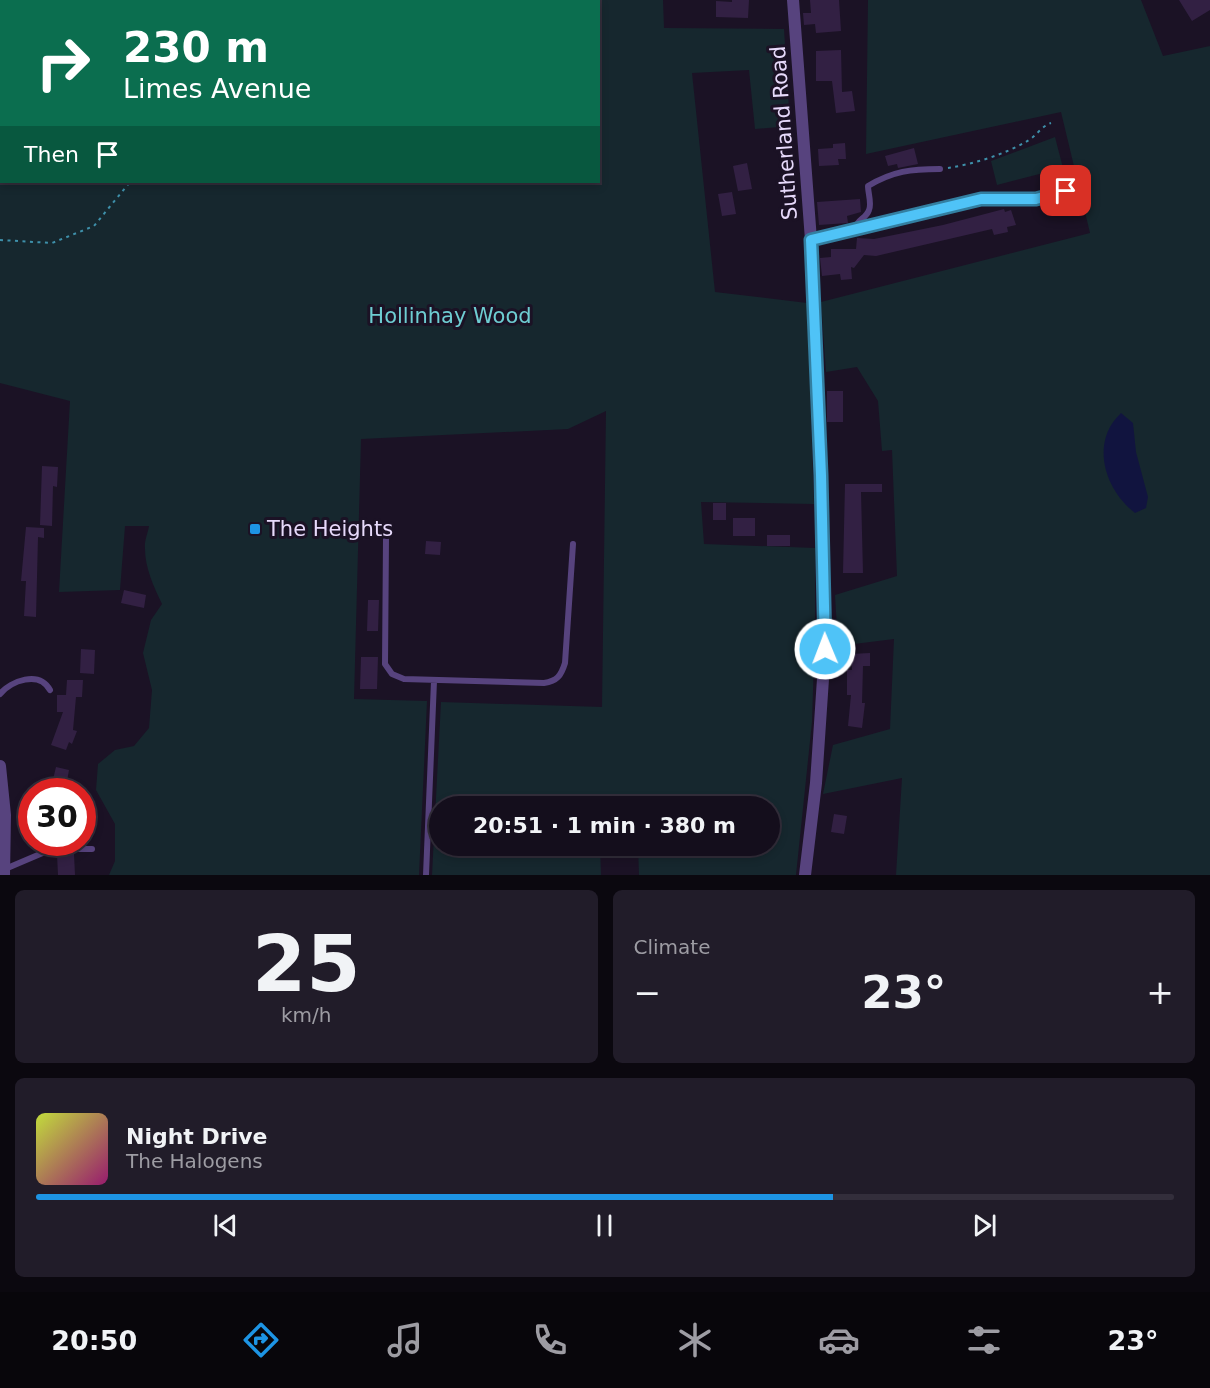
<!DOCTYPE html>
<meta charset="utf-8">
<style>
:root{--surface:#140e1c;--page:#211c29;--text:#f1f3f6;--muted:#9d9ca3;--line:#332e3b;--accent:#1d94e4}
body{margin:0;font-family:"DejaVu Sans",sans-serif;background:var(--page);color:var(--text);height:100vh;display:flex;flex-direction:column;font-size:22px;white-space:nowrap}
*{box-sizing:border-box;margin:0}
p{font-size:20px;color:var(--muted)}
.icon{flex:none;width:33px;height:33px;fill:none;stroke:currentColor;stroke-width:2;stroke-linecap:round;stroke-linejoin:round}
.map{position:relative;height:875px;overflow:hidden}
.drawer{display:flex;flex-direction:column;gap:15px;padding:15px;background:#0b080f;flex:1}
.drawer>*{flex:none}
.banner{position:absolute;left:0px;top:0px;width:600px;height:183px;box-shadow:0 3px 9px #0003,0 0 0 2px var(--line);background:#0b6e4f;color:#fff;overflow:hidden}
.speed{position:absolute;left:18px;top:778px;display:flex;gap:12px;font-size:30px;font-weight:700;text-align:center}
.speed>*{display:grid;place-content:center;width:78px;height:78px;border-radius:50%;background:var(--surface);box-shadow:0 3px 9px #0003,0 0 0 2px var(--line);line-height:1}
.speed .limit{border:9px solid #d22;background:#fff;color:#111}
.pin{position:absolute;display:grid;place-items:center;width:51px;height:51px;color:#fff;margin:-26px;border-radius:12px;box-shadow:0 3px 9px #0006}
.me{position:absolute;width:66px;margin:-33px;rotate:359deg;stroke-linejoin:round;filter:drop-shadow(0 0 4px #0008)}
.turn{display:flex;align-items:center;gap:21px;height:126px;padding:0 24px;font-size:27px}
.turn .icon{width:78px;height:78px;stroke-width:2.5}
.turn b{display:block;font-size:42px;line-height:51px}
.then{display:flex;align-items:center;height:57px;padding:0 24px;background:#0003;gap:12px;font-size:22px}
.big{font-size:45px;font-weight:800;line-height:1.1}
.drawer .widget{flex:1;display:flex;flex-direction:column;justify-content:center;gap:9px;min-width:0;padding:0 21px;border-radius:9px;background:var(--page)}
.drawer .dial{align-items:center;gap:0}
.dial b{font-size:78px;line-height:1}
.song{display:flex;align-items:center;gap:18px}
.cover{width:72px;height:72px;border-radius:9px;background:linear-gradient(135deg,hsl(70 70% 55%),hsl(320 70% 35%))}
.played{height:6px;border-radius:3px;background:linear-gradient(90deg,var(--accent) 70%,var(--line) 70%)}
.keys{display:flex;justify-content:space-around;direction:ltr}
.heat{display:flex;justify-content:space-between;align-items:center;font-size:33px;direction:ltr}
.drawer .tiles{flex:1;display:grid;gap:15px;grid-template-columns:1fr 1fr}
.widget:last-child{grid-column:span 2}
.trip{position:absolute;left:429px;top:796px;width:351px;height:60px;border-radius:30px;background:var(--surface);box-shadow:0 3px 9px #0003,0 0 0 2px var(--line);font-weight:800;line-height:60px;text-align:center}
.menu{display:flex;height:96px;justify-content:space-around;align-items:center;background:#08060b;color:var(--muted)}
.menu .icon{width:42px;height:42px}
.menu .active{color:var(--accent)}
.menu b{font-size:27px;color:var(--text)}
.map>svg:first-child{display:block}
.green{fill:#16272e;fill-rule:evenodd}
.water{fill:#11143f}
.building{fill:#322043}
.lines{fill:none;stroke-linecap:round;stroke-linejoin:round}
.path{stroke:#3e90aa;stroke-width:2;stroke-dasharray:3 4.5;stroke-linecap:butt}
.service{stroke:#57437e;stroke-width:6}
.minor{stroke:#57437e;stroke-width:12}
.route-casing{stroke:#337fa1;stroke-width:15}
.route{stroke:#4fc3f7;stroke-width:10}
.poi-dot{fill:#1d94e4;stroke:#1b1225;stroke-width:2}
.labels{text-anchor:middle;dominant-baseline:central;stroke-width:6;stroke-linejoin:round;paint-order:stroke}
.street-label{font-size:21px;fill:#e7dafb;stroke:#1b1225}
.park-label{font-size:21px;fill:#6ecdd2;stroke:#1b1225}
.poi-label{font-size:21px;fill:#e7dafb;stroke:#1b1225;text-anchor:start}
</style>
<div class="map">
<svg width="1210" height="875" viewBox="0 0 1210 875">
<rect width="100%" height="100%" fill="#1b1225"/>
<path class="green" d="M0 0H663L664 28 784 29 790 126 755 129 749 70 692 73 715 292 807 303 814 504 701 502 704 544 815 548V626L812 722 796 875H639L638 846H770V807H637L636 801 604 807H440V846H600L601 875H432L441 702 602 707 606 411 568 429 361 439 354 699 427 701 419 875H109L115 861V824L96 790 98 764 115 750 134 746 149 728 152 690 143 653 151 620 162 604C154 587 145 568 145 549 144 541 148 533 149 526H125L120 590 59 592 70 401 0 383ZM2 2H598V182H2Z
M868 0H1141L1163 56 1210 46V875H896L902 778 823 794 833 745 890 729 894 639 838 646 835 595 897 576 892 450 882 451 878 401 857 367 826 372 821 302 1090 233 1061 112 866 154Z
M1055 137 1063 168 997 185 991 161Z"/>
<path class="water" d="M1121 413 1133 423 1136 452 1148 497 1146 508 1135 513C1104 489 1090 442 1121 413Z"/>
<path class="building" d="M732 0H749L748 18 716 17V1L732 2Z
M810 0H839L841 31 816 33 815 24 804 25 803 13H811Z
M1179 0H1210V10L1192 21Z
M841 50 842 92 852 91 855 111 836 113 832 81H816V51Z
M845 143 846 159H838L839 165 819 166 818 149 833 148V144Z
M914 148 918 164 898 168 897 164 888 166 885 156Z
M747 163 752 189 738 191 733 166Z
M732 192 736 214 722 216 718 194Z
M860 199 861 212 847 216 848 223 819 225 817 202Z
M1004 209 1005 212 1011 210 1016 225 1007 227 1008 232 994 235 992 229 876 256 864 255 854 268 851 267 852 279 841 280 840 274 822 276 820 258 831 257V249H856L857 238 874 239 943 225Z
M827 391H843V422H827Z
M42 466 58 467 57 487 53 486 52 526 40 525Z
M845 484H882V492H861L863 573H843Z
M713 503H726V520H713Z
M733 518H755V536H733Z
M26 527 44 528V538L38 537 36 617 24 616 26 581H21Z
M767 535H790V546H767Z
M426 541 441 542 440 555 425 554Z
M124 590 146 595 144 608 121 603Z
M368 600H379L378 631H367Z
M81 649 95 650 94 674 80 673Z
M870 653V666H863L862 703H865L862 728 848 726 851 695H847V670H852L851 654Z
M361 657H378L377 689H360Z
M67 680H83L82 697H76L73 730 77 731 72 744 69 742 66 750 51 745 63 712H57V695H66Z
M56 767 69 770 65 792H50Z
M834 814 847 816 844 834 831 832Z
M57 854H74L75 875H58Z"/>
<g class="lines">
<path class="path" d="M174 0 175 2
M28 2V0
M232 2 241 0
M948 168C974 164 1006 154 1029 140 1037 135 1042 126 1051 123
M0 184 2 174
M0 240 52 243 94 226 130 182"/>
<path class="service" d="M855 229C857 219 866 219 869 210 872 204 868 193 868 186 893 171 911 169 940 169
M811 240 981 199H1036L1066 191
M386 538 385 664 392 674 404 679 544 683C557 681 561 676 565 663L573 544
M0 694C11 681 39 670 50 690
M5 869 52 849H92
M426 875 434 681"/>
<path class="minor" d="M793 0 811 240 821 475 825 649 816 783 805 875
M0 766 5 815 4 875"/>
</g>
<g class="lines">
<defs>
<path id="route" d="M825 649 821 475 811 240 981 199H1036L1066 191"/>
</defs>
<use href="#route" class="route-casing"/>
<use href="#route" class="route"/>
</g>
<rect class="poi-dot" x="249" y="523" width="12" height="12" rx="3"/>
<g class="labels">
<g class="street-label">
<text transform="translate(784 133) rotate(-94)">Sutherland Road</text>
</g>
<g class="park-label">
<text x="450" y="316">Hollinhay Wood</text>
</g>
<g class="poi-label">
<text x="267" y="529">The Heights</text>
</g>
</g>
</svg>
<div class="speed"><div class="limit">30</div></div>
<div class="pin" style="left:1066px;top:191px;background:#d93025"><svg class="icon" aria-label="arrive" viewBox="0 0 24 24"><path d="M6 21V4h12l-3 4 3 4H6"/></svg></div>
<svg class="me" style="left:825px;top:649px" viewBox="-20 -20 40 40"><circle r="17" fill="#4fc3f7" stroke="#fff" stroke-width="3"/><path d="M0-11L8 9 0 5-8 9z" fill="#fff"/></svg>
<div class="trip">20:51 · 1 min · 380 m</div>
<div class="banner">
<div class="turn"><svg class="icon" aria-label="right" viewBox="0 0 24 24"><path d="M7 20v-9h11M14 6l5 5-5 5"/></svg><div><b>230 m</b>Limes Avenue</div></div>
<div class="then">Then<svg class="icon" aria-label="arrive" viewBox="0 0 24 24"><path d="M6 21V4h12l-3 4 3 4H6"/></svg></div>
</div>
</div>
<section class="drawer">
<div class="tiles">
<div class="widget dial"><b>25</b><p>km/h</p></div>
<div class="widget"><p>Climate</p>
<div class="heat"><a>−</a><b class="big">23°</b><a>+</a></div>
</div>
<div class="widget">
<div class="song"><i class="cover"></i><div><b>Night Drive</b><p>The Halogens</p></div></div>
<div class="played"></div>
<div class="keys"><svg class="icon" aria-label="previous" viewBox="0 0 24 24"><path d="M18 5L8 12l10 7zM5 5v14"/></svg><svg class="icon" aria-label="pause" viewBox="0 0 24 24"><path d="M8 5v14M16 5v14"/></svg><svg class="icon" aria-label="next" viewBox="0 0 24 24"><path d="M6 5l10 7-10 7zM19 5v14"/></svg></div>
</div>
</div>
</section>
<nav class="menu">
<b>20:50</b>
<svg class="icon active" aria-label="directions" viewBox="0 0 24 24"><path d="M12 3l9 9-9 9-9-9zM9 14v-3h6M13 9l2 2-2 2"/></svg>
<svg class="icon" aria-label="music" viewBox="0 0 24 24"><path d="M9 18V5l10-2v13"/><circle cx="6" cy="18" r="3"/><circle cx="16" cy="16" r="3"/></svg>
<svg class="icon" aria-label="phone" viewBox="0 0 24 24"><path d="M5 4h4l2 5-3 2q2 4 5 5l2-3 5 2v4C11 20 4 13 5 4z"/></svg>
<svg class="icon" aria-label="climate" viewBox="0 0 24 24"><path d="M12 3v18M4 7l16 10M4 17L20 7"/></svg>
<svg class="icon" aria-label="car" viewBox="0 0 24 24"><path d="M5 17H2v-5l4-1 3-4h7l3 4 3 1v5h-3M9 17h6M6 11h13"/><circle cx="7" cy="17" r="2"/><circle cx="17" cy="17" r="2"/></svg>
<svg class="icon" aria-label="filters" viewBox="0 0 24 24"><path d="M4 7h16M4 17h16"/><circle cx="9" cy="7" r="2"/><circle cx="15" cy="17" r="2"/></svg>
<b>23°</b>
</nav>
